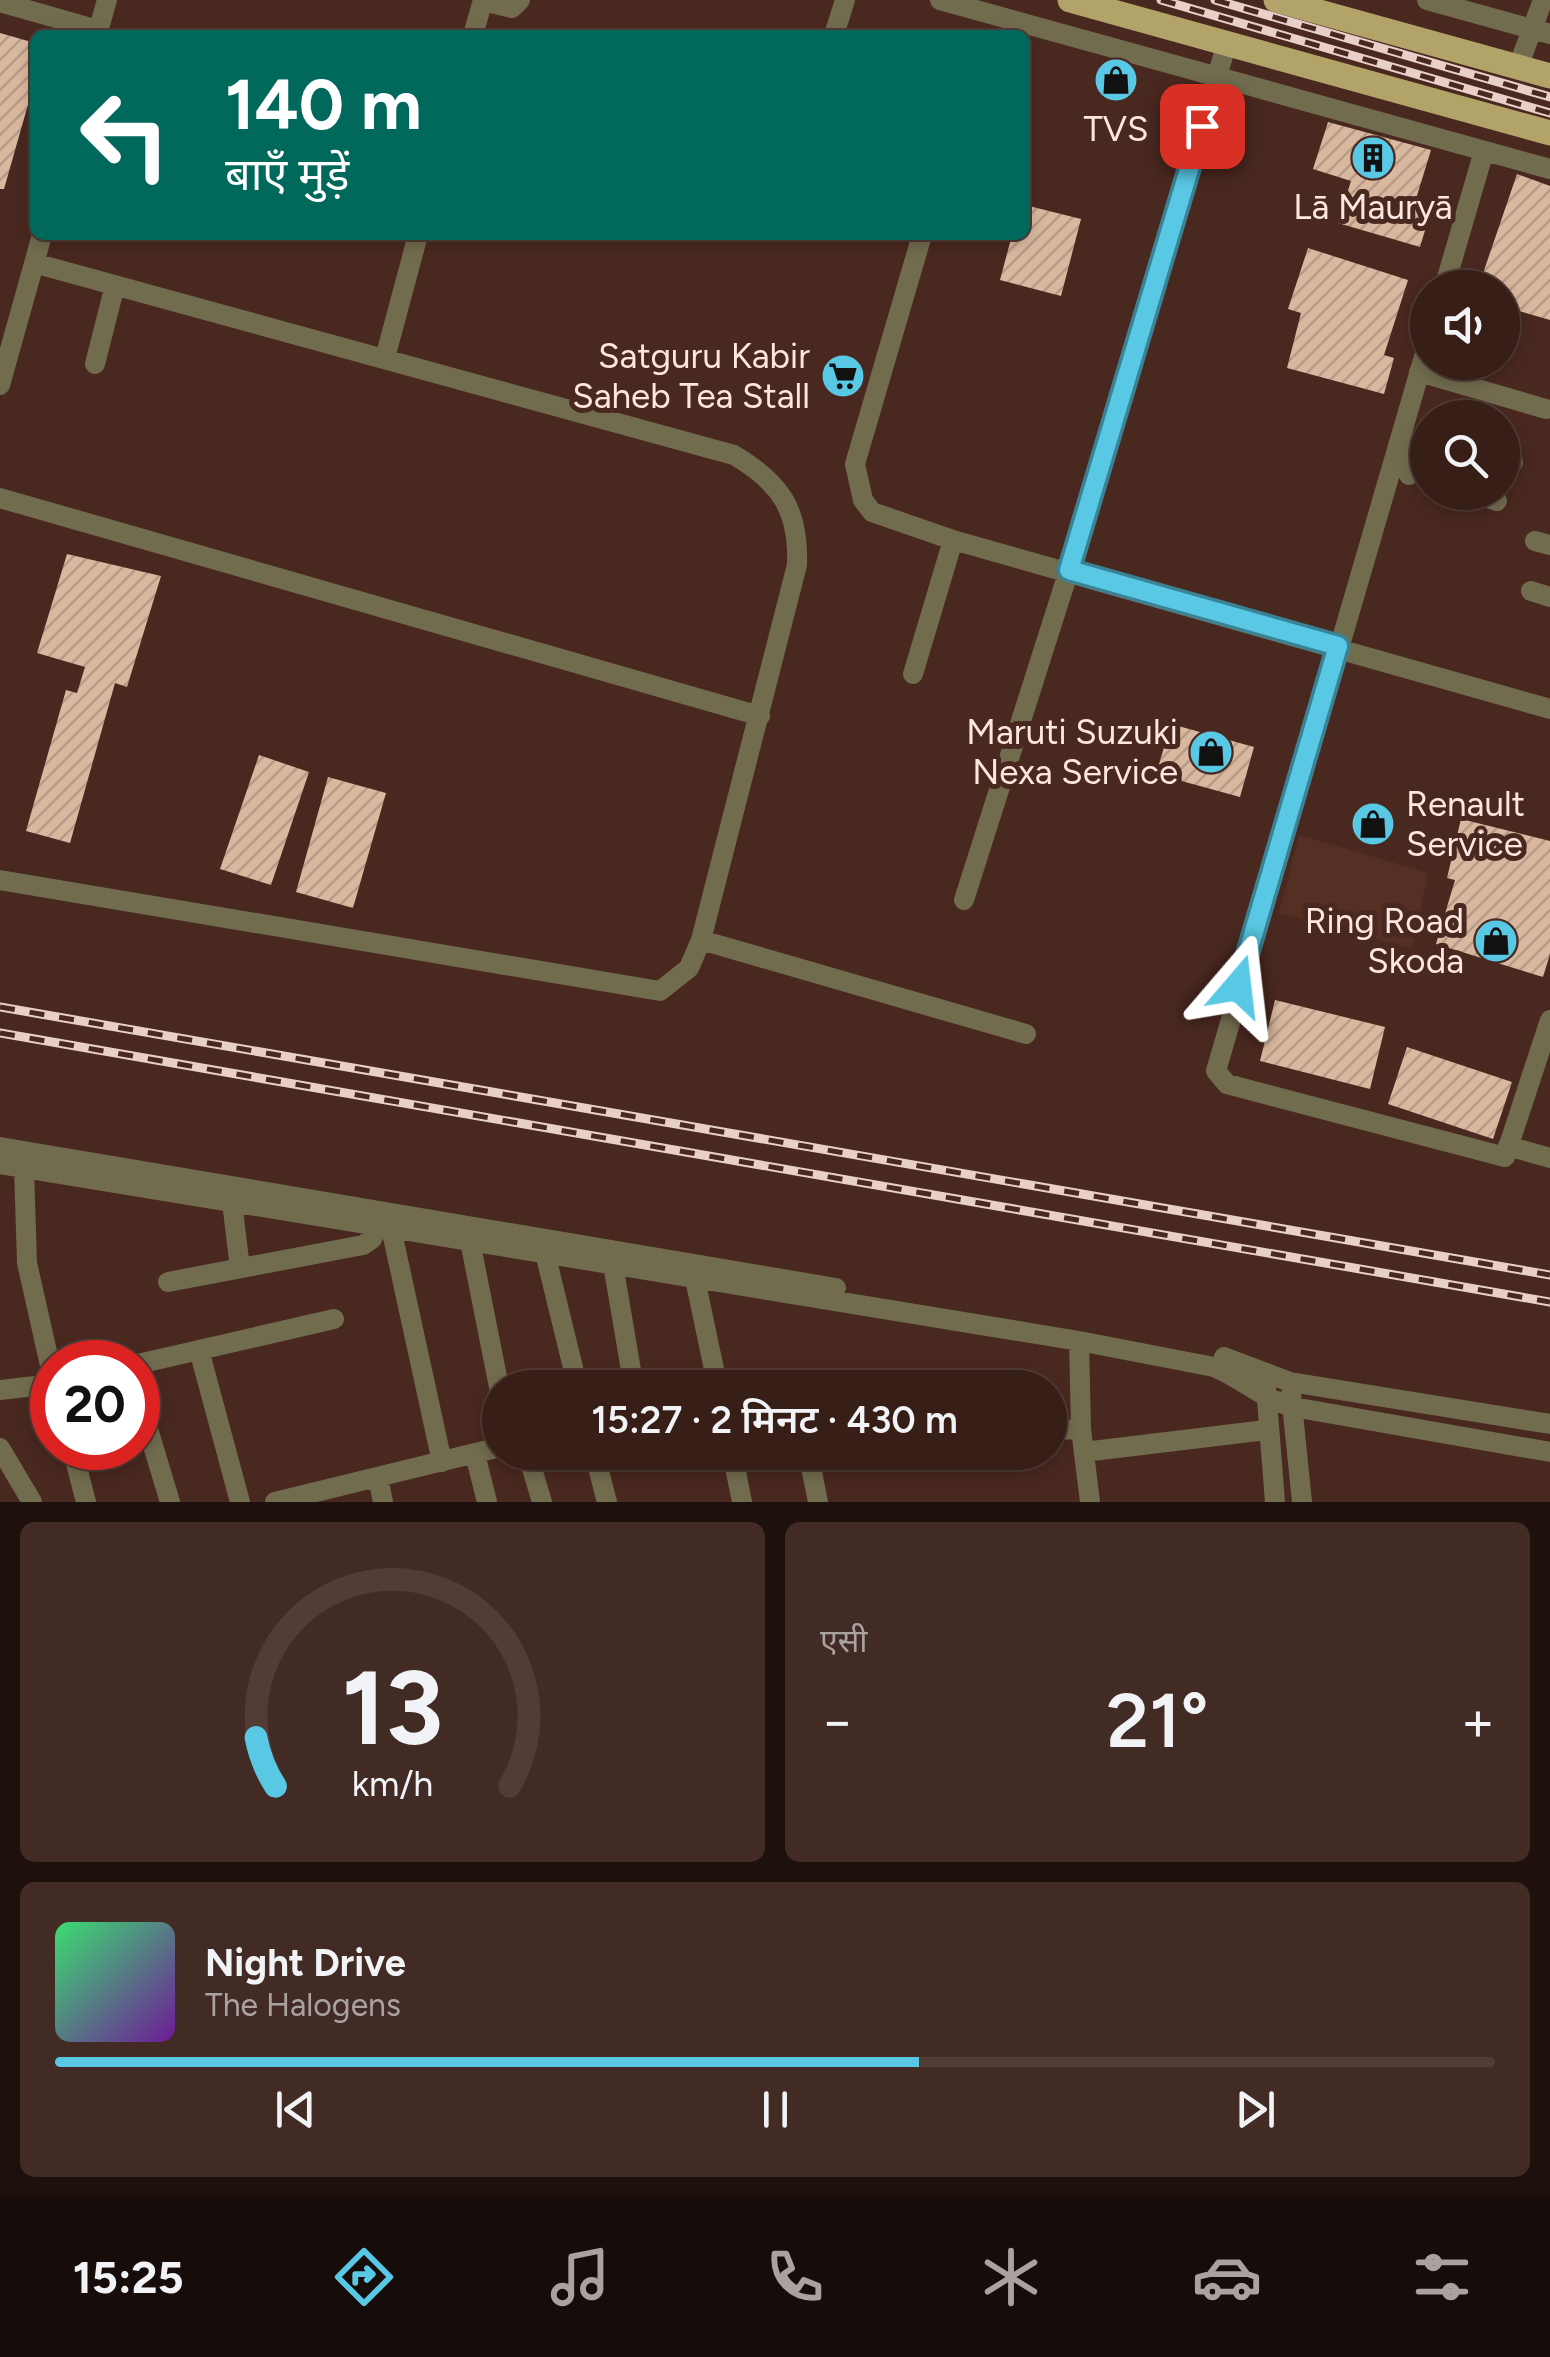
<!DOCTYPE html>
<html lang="hi">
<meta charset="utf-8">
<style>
:root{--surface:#371e17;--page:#422b24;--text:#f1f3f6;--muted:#aaa2a1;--line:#513c36;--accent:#59c8e4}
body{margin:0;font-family:Figtree,"Noto Sans Devanagari",sans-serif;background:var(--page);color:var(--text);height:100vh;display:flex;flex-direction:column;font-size:38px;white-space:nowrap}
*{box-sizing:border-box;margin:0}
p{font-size:32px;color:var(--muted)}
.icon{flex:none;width:55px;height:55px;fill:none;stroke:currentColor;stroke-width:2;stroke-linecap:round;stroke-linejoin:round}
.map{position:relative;height:1502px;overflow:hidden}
.sheet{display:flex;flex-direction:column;gap:20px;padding:20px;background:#1e100d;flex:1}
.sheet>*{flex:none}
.guide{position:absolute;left:30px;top:30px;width:1000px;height:210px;border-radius:15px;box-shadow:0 5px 15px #0003,0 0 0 2px var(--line);background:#00695c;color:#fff;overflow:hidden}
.fabs{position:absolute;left:1410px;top:270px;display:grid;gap:20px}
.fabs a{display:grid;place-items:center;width:110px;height:110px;border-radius:50%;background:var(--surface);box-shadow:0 5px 15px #0003,0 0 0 2px var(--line);font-size:50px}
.speed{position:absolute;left:30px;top:1340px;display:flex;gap:20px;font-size:50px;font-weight:700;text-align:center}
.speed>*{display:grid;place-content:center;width:130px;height:130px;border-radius:50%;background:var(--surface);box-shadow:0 5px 15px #0003,0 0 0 2px var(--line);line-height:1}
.speed .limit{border:15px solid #d22;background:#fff;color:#111}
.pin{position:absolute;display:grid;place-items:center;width:85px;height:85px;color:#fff;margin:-42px;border-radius:20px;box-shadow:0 5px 15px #0006}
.me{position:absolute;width:110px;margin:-55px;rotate:17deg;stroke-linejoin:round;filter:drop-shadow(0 0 8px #0008)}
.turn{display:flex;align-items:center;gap:35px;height:210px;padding:0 30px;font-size:45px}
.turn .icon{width:130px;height:130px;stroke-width:2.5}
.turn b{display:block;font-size:70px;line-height:85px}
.big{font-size:75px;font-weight:600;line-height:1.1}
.sheet .widget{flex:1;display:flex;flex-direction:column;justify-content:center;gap:15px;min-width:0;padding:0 35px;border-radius:15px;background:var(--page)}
.sheet .dial{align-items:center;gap:0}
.dial svg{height:260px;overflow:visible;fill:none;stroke:var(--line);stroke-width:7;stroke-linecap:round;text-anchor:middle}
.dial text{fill:var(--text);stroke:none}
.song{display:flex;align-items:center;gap:30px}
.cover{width:120px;height:120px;border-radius:15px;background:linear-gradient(135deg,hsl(140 70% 55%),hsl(280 70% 35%))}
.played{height:10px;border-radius:5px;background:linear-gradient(90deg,var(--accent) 60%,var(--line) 60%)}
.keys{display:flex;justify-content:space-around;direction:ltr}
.heat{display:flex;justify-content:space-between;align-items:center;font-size:55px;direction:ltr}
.sheet .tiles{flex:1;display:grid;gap:20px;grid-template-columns:1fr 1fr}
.widget:last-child{grid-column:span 2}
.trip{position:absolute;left:482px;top:1370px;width:585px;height:100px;border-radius:50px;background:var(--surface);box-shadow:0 5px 15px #0003,0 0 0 2px var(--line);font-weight:600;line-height:100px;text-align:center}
.menu{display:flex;height:160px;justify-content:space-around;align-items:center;background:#160c09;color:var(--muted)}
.menu .icon{width:70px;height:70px}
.menu .current{color:var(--accent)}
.menu b{font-size:45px;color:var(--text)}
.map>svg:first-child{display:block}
.built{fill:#562f24}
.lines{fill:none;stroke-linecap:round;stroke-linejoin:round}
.stream{stroke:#08272e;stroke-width:5}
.building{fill:url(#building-hatch)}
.minor{stroke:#726c4f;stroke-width:20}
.major{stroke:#b2a468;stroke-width:25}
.rail-casing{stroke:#e8d0c9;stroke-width:9}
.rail{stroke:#49281f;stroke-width:5;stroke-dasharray:15;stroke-linecap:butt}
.route-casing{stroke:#3a8294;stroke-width:25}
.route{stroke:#59c8e4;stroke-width:18}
.labels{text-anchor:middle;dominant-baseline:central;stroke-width:10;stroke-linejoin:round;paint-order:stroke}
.poi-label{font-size:35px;fill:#fce6df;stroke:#49281f;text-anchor:end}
</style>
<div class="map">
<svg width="1550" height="1502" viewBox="0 0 1550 1502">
<defs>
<pattern id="building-hatch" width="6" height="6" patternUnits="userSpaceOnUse" patternTransform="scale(2.5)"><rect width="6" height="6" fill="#dab89f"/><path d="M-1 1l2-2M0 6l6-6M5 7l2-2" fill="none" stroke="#b69b88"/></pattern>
</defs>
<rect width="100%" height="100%" fill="#49281f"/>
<path class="built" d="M1299 835 1428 873 1412 949 1279 913Z"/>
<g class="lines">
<path class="stream" d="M772 403 783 407"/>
</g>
<path class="building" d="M0 33 35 43V80L4 189H0Z
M1328 122 1431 150 1415 202 1432 207 1420 247 1338 223 1351 181 1313 169Z
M1517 174 1550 186V320L1502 306V288H1478Z
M1025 205 1081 219 1061 296 1000 280 1012 235H1025Z
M1308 248 1408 280 1384 355 1394 358 1384 394 1287 368 1301 313 1288 309Z
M67 554 161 576 127 687 115 683 70 843 26 831 66 690 77 693 85 667 37 653Z
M1171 724 1254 747 1240 797 1156 774Z
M259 755 309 772 271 885 220 869Z
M328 777 386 793 353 908 296 892Z
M1461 819 1550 841V954L1543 977 1436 944 1455 880 1447 878Z
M1275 1000 1385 1027 1370 1089 1260 1061Z
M1407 1047 1512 1082 1493 1139 1388 1104Z"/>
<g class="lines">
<path class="minor" d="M940 0 1550 169
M1427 0 1550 34
M483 1 512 8 520 0
M0 2 98 30
M97 35 107 0
M473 35 483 0
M834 35 845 0
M1518 67 1543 0
M922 235 855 464 863 500 872 512 953 540 1550 709
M1444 288 1484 151
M1428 343 1216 1071 1227 1084 1505 1157 1550 1020
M385 358 418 235
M95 364 115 285
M1419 372 1546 409
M0 385 42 235
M1502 459 1513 462
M1409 475 1422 436
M1469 492 1497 501
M0 498 760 716
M1535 541 1550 545
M1531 591 1550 597
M913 674 953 540
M0 880 660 991 689 968 701 940 797 565C799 510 781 483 734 455L34 263
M964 900 1069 570 1227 43
M701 940 1026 1034
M1508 1146 1550 1158
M0 1147 836 1288
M0 1164 1079 1341 1214 1367C1243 1379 1262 1399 1293 1407L1550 1452
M24 1168 27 1263 52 1374
M232 1202 240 1268
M391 1228 442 1462
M470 1241 500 1392
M545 1253 578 1388
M613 1264 634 1388
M695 1279 718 1388
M168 1282 363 1245 372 1239 377 1226
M1079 1341 1081 1429
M199 1350 240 1502
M1224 1357 1290 1382 1550 1424
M138 1364 334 1319
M1266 1387 1275 1502
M0 1390 52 1384
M1291 1394 1302 1502
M138 1396 170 1502
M1050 1430 1081 1429 1090 1502
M0 1448 32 1502
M72 1448 86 1502
M527 1452 542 1502
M594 1452 607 1502
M732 1452 742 1502
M1084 1452 1266 1430
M475 1454 487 1502
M809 1457 818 1502
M378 1477 383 1502
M275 1502 500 1447"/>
<path class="major" d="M1070 0 1550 133
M1276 0 1550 76"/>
<defs>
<path id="rail" d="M1161 0 1550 113
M1215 0 1550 97
M0 1007 1550 1275
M0 1033 1550 1302"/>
</defs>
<use href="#rail" class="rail-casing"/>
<use href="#rail" class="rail"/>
</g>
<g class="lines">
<defs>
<path id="route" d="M1202 126 1069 570 1338 646 1238 986"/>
</defs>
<use href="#route" class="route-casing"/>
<use href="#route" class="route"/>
</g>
<defs>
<symbol id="shop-disc" viewBox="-11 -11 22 22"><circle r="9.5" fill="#59c8e4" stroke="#49281f"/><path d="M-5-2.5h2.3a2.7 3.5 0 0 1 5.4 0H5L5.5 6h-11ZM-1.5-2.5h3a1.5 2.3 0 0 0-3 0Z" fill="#111"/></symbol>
<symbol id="building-disc" viewBox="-11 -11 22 22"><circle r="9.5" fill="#59c8e4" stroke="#49281f"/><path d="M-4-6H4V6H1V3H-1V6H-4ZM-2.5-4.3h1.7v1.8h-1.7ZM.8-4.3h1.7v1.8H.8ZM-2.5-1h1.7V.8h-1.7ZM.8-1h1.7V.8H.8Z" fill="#111"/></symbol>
<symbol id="supermarket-disc" viewBox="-11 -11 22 22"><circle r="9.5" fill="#59c8e4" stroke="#49281f"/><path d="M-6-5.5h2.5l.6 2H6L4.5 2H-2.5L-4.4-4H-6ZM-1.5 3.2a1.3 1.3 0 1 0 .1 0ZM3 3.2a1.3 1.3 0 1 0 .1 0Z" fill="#111"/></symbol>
</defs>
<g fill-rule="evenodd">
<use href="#shop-disc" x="1091" y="55" width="50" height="50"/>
<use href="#building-disc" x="1348" y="133" width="50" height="50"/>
<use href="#supermarket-disc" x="818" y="351" width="50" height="50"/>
<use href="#shop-disc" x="1186" y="727" width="50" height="50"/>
<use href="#shop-disc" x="1348" y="799" width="50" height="50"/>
<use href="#shop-disc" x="1471" y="916" width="50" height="50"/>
</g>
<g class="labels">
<g class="poi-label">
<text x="1116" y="129" text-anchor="middle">TVS</text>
<text x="1373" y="207" text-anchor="middle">Lā Mauryā</text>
<text x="810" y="356">Satguru Kabir<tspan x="810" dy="40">Saheb Tea Stall</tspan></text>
<text x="1178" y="732">Maruti Suzuki<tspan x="1178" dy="40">Nexa Service</tspan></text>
<text x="1406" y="804" text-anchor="start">Renault<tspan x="1406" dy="40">Service</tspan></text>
<text x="1464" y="921">Ring Road<tspan x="1464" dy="40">Skoda</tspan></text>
</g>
</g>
</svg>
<div class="fabs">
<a><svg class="icon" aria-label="sound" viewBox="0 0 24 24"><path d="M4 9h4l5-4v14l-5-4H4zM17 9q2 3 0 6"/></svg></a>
<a><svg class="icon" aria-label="search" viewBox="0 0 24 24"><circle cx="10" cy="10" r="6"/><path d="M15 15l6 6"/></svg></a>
</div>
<div class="speed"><div class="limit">20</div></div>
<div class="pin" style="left:1202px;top:126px;background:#d93025"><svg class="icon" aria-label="arrive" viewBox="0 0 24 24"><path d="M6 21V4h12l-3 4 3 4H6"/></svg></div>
<svg class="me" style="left:1238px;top:986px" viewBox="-20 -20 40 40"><path d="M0-17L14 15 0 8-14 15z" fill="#59c8e4" stroke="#fff" stroke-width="4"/></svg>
<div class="trip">15:27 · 2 मिनट · 430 m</div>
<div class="guide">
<div class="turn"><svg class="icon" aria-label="left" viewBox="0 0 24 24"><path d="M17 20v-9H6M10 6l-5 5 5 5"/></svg><div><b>140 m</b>बाएँ मुड़ें</div></div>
</div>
</div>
<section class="sheet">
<div class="tiles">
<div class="widget dial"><svg viewBox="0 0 100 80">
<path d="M14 69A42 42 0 1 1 86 69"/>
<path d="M14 69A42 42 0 0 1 8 54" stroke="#59c8e4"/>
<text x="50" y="56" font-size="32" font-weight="700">13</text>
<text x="50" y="72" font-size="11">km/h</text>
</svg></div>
<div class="widget"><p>एसी</p>
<div class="heat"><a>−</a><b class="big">21°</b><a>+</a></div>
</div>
<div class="widget">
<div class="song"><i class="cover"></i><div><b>Night Drive</b><p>The Halogens</p></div></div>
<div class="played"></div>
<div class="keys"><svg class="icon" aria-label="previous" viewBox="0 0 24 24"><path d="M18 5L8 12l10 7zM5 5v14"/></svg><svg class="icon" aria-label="pause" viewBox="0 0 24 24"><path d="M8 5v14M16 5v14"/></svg><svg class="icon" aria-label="next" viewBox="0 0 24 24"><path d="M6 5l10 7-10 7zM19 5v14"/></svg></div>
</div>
</div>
</section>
<nav class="menu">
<b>15:25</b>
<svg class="icon current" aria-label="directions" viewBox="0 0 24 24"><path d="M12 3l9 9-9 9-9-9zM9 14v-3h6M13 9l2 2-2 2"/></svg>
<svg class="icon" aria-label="music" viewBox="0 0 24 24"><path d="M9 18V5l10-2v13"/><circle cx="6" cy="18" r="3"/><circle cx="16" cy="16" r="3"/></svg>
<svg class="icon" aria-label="phone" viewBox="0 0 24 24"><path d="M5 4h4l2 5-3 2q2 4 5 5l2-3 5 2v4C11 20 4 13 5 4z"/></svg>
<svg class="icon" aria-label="climate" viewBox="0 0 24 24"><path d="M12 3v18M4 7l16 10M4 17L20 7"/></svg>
<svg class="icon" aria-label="car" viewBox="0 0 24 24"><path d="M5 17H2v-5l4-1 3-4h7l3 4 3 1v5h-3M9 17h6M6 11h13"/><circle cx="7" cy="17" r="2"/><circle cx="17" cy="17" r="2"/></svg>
<svg class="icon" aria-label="filters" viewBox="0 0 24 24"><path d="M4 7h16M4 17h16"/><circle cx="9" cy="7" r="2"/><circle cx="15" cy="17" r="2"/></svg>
</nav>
